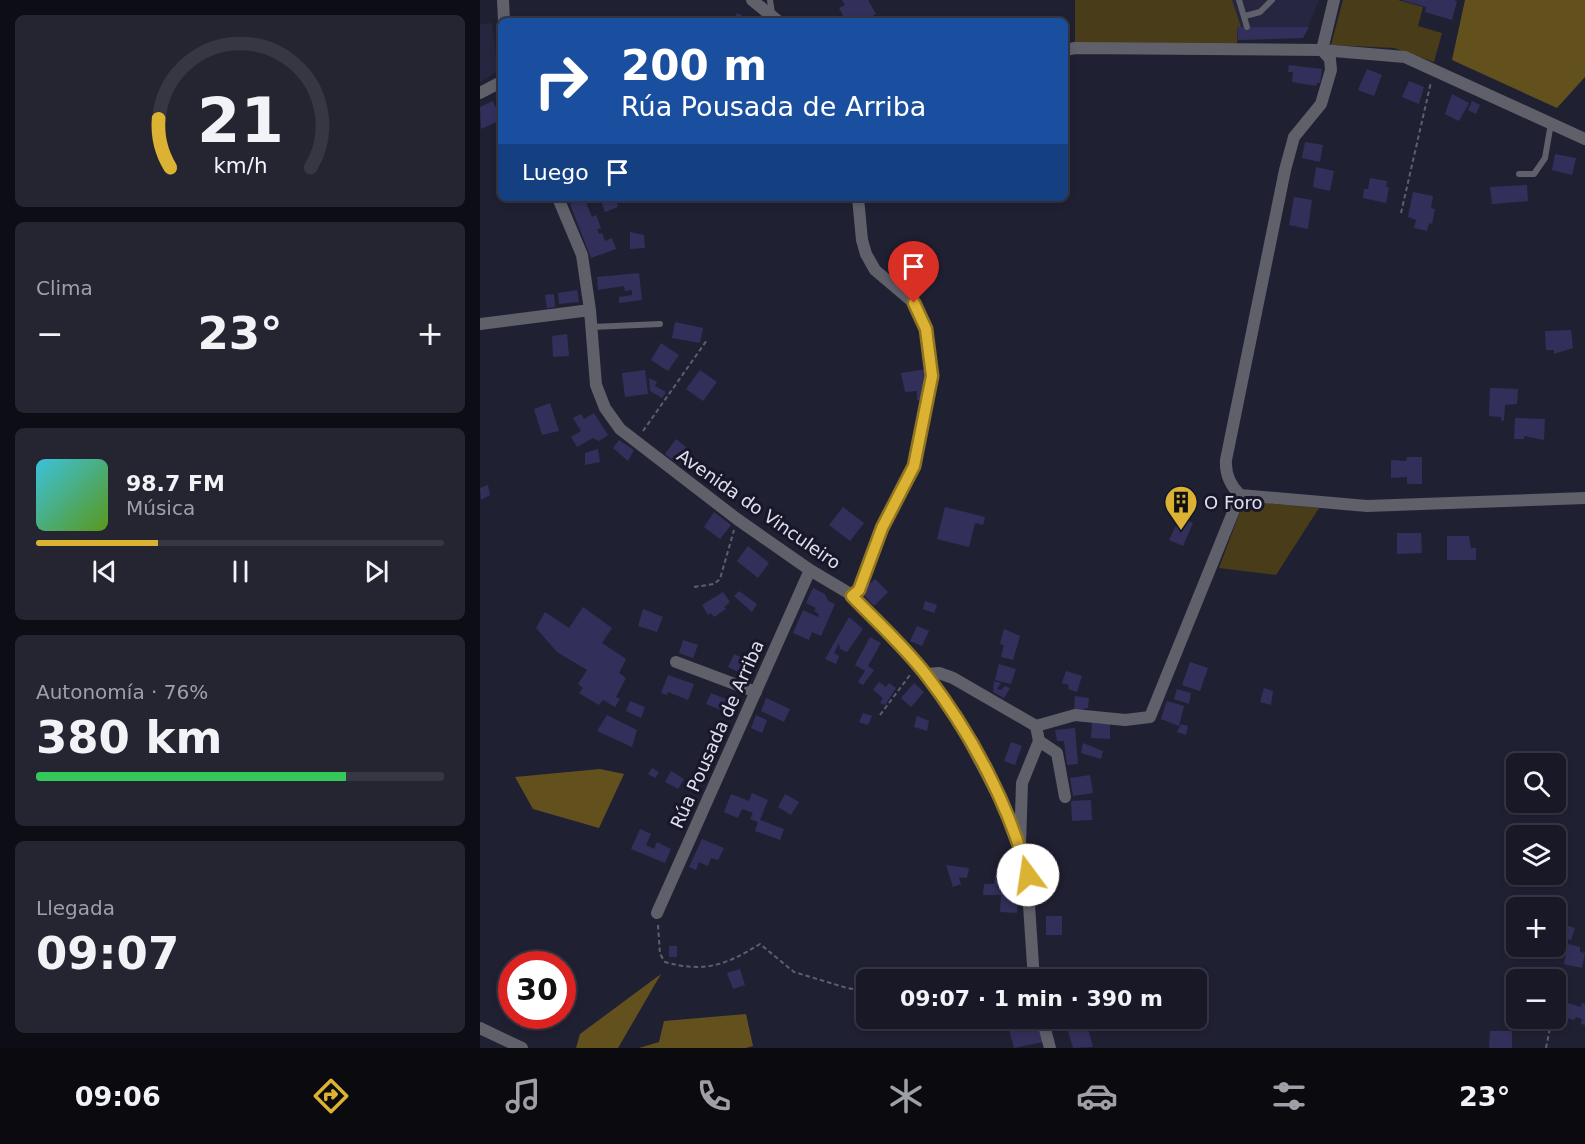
<!DOCTYPE html>
<html lang="es">
<meta charset="utf-8">
<style>
:root{--surface:#181826;--page:#252532;--text:#f1f3f6;--muted:#9fa0a7;--line:#363743;--accent:#dcb233}
body{margin:0;font-family:"DejaVu Sans",sans-serif;background:var(--page);color:var(--text);height:100vh;display:flex;flex-direction:column;font-size:22px;white-space:nowrap}
*{box-sizing:border-box;margin:0}
p{font-size:20px;color:var(--muted)}
.icon{flex:none;width:33px;height:33px;fill:none;stroke:currentColor;stroke-width:2;stroke-linecap:round;stroke-linejoin:round}
.map{position:relative;flex:1;overflow:hidden}
.drawer{display:flex;flex-direction:column;gap:15px;padding:15px;background:#0d0d15;width:480px}
.drawer>*{flex:none}
.top-card{position:absolute;left:18px;top:18px;width:570px;height:183px;border-radius:9px;box-shadow:0 3px 9px #0003,0 0 0 2px var(--line);background:#1a4fa0;color:#fff;overflow:hidden}
.tools{position:absolute;left:1026px;top:753px;display:grid;gap:12px}
.tools a{display:grid;place-items:center;width:60px;height:60px;border-radius:9px;background:var(--surface);box-shadow:0 3px 9px #0003,0 0 0 2px var(--line);font-size:30px}
.speed{position:absolute;left:18px;top:951px;display:flex;gap:12px;font-size:30px;font-weight:700;text-align:center}
.speed>*{display:grid;place-content:center;width:78px;height:78px;border-radius:50%;background:var(--surface);box-shadow:0 3px 9px #0003,0 0 0 2px var(--line);line-height:1}
.speed .limit{border:9px solid #d22;background:#fff;color:#111}
.pin{position:absolute;display:grid;place-items:center;width:51px;height:51px;color:#fff;margin:-62px -26px;border-radius:50% 50% 50% 0;rotate:-45deg;box-shadow:0 0 6px #0007}
.pin .icon{rotate:45deg}
.me{position:absolute;width:66px;margin:-33px;rotate:346deg;stroke-linejoin:round;filter:drop-shadow(0 0 4px #0008)}
.turn{display:flex;align-items:center;gap:21px;height:126px;padding:0 24px;font-size:27px}
.turn .icon{width:78px;height:78px;stroke-width:2.5}
.turn b{display:block;font-size:42px;line-height:51px}
.then{display:flex;align-items:center;height:57px;padding:0 24px;background:#0003;gap:12px;font-size:22px}
.big{font-size:45px;font-weight:700;line-height:1.1}
.drawer .card{flex:1;display:flex;flex-direction:column;justify-content:center;gap:9px;min-width:0;padding:0 21px;border-radius:9px;background:var(--page)}
.drawer .dial{align-items:center;gap:0}
.dial svg{height:156px;overflow:visible;fill:none;stroke:var(--line);stroke-width:7;stroke-linecap:round;text-anchor:middle}
.dial text{fill:var(--text);stroke:none}
.song{display:flex;align-items:center;gap:18px}
.cover{width:72px;height:72px;border-radius:9px;background:linear-gradient(135deg,hsl(190 70% 55%),hsl(90 70% 35%))}
.played{height:6px;border-radius:3px;background:linear-gradient(90deg,var(--accent) 30%,var(--line) 30%)}
.keys{display:flex;justify-content:space-around;direction:ltr}
.heat{display:flex;justify-content:space-between;align-items:center;font-size:33px;direction:ltr}
.charge{height:9px;border-radius:4px;background:linear-gradient(90deg,#34c759 76%,var(--line) 0)}
.trip{position:absolute;left:376px;top:969px;width:351px;height:60px;border-radius:9px;background:var(--surface);box-shadow:0 3px 9px #0003,0 0 0 2px var(--line);font-weight:700;line-height:60px;text-align:center}
.menu{display:flex;height:96px;justify-content:space-around;align-items:center;background:#0a0a0f;color:var(--muted)}
.menu .icon{width:42px;height:42px}
.menu .active{color:var(--accent)}
.menu b{font-size:27px;color:var(--text)}
main{display:flex;flex:1;min-height:0}
.map>svg:first-child{display:block}
.built{fill:#272640}
.green{fill:#493c19}
.forest{fill:#63511d}
.building{fill:#32305a}
.lines{fill:none;stroke-linecap:round;stroke-linejoin:round}
.path{stroke:#5e5e6f;stroke-width:2;stroke-dasharray:4.5 3;stroke-linecap:butt}
.lane{stroke:#5f606a;stroke-width:6}
.street{stroke:#5f606a;stroke-width:12}
.route-casing{stroke:#8f7421;stroke-width:15}
.route{stroke:#dcb233;stroke-width:10}
.labels{text-anchor:middle;dominant-baseline:central;stroke-width:6;stroke-linejoin:round;paint-order:stroke}
.poi-label{font-size:18px;fill:#dfe0ed;stroke:#171729;text-anchor:start}
.street-label{font-size:18px;fill:#dfe0ed;stroke:#171729}
</style>
<main>
<section class="drawer">
<div class="card dial"><svg viewBox="0 0 100 80">
<path d="M14 69A42 42 0 1 1 86 69"/>
<path d="M14 69A42 42 0 0 1 8 44" stroke="#dcb233"/>
<text x="50" y="56" font-size="32" font-weight="700">21</text>
<text x="50" y="72" font-size="11">km/h</text>
</svg></div>
<div class="card"><p>Clima</p>
<div class="heat"><a>−</a><b class="big">23°</b><a>+</a></div>
</div>
<div class="card">
<div class="song"><i class="cover"></i><div><b>98.7 FM</b><p>Música</p></div></div>
<div class="played"></div>
<div class="keys"><svg class="icon" aria-label="previous" viewBox="0 0 24 24"><path d="M18 5L8 12l10 7zM5 5v14"/></svg><svg class="icon" aria-label="pause" viewBox="0 0 24 24"><path d="M8 5v14M16 5v14"/></svg><svg class="icon" aria-label="next" viewBox="0 0 24 24"><path d="M6 5l10 7-10 7zM19 5v14"/></svg></div>
</div>
<div class="card"><p>Autonomía · 76%</p><b class="big">380 km</b><div class="charge"></div></div>
<div class="card"><p>Llegada</p><b class="big">09:07</b></div>
</section>
<div class="map">
<svg width="1105" height="1048" viewBox="0 0 1105 1048">
<rect width="100%" height="100%" fill="#202033"/>
<path class="built" d="M595 0H839L823 38 758 40 757 45Z
M12 23 18 71 0 82V24Z"/>
<path class="green" d="M595 0H752L761 27H757V45H595Z
M863 0H918L943 7 938 26 962 33 954 62 914 48 851 45Z
M764 501 839 508 796 575 739 568Z"/>
<path class="forest" d="M985 0H1105V77L1077 108 972 60Z
M120 769 144 774 119 828 53 809 35 777Z
M181 974 138 1048H96L100 1034Z
M266 1014 273 1046 266 1048H159L179 1042 184 1021Z"/>
<path class="building" d="M362 0H388L396 14 384 21H366L359 8 365 5Z
M921 0H973L977 1 972 20 945 12 946 7Z
M257 13 272 21H254Z
M757 27H829L823 38 758 40Z
M809 65 842 69 840 83H837L836 86 812 82 813 72H808Z
M887 69 902 75 894 96 878 90Z
M929 81 944 87 939 104 922 97Z
M972 94 989 103 979 121 965 114Z
M13 101 21 120 1 129 0 107Z
M992 101 1000 105 996 114 988 110Z
M825 142 843 145 840 162 822 158Z
M1075 154 1096 158 1092 175 1072 170Z
M836 167 854 171 850 191 833 187Z
M890 178 907 181 906 187H909L906 203 883 198 884 189H888Z
M1047 185 1048 201 1012 204 1010 187Z
M933 192 953 196 951 208 955 209 952 224 949 223 947 231 934 228 936 220 928 217Z
M814 197 832 200 828 229 809 225Z
M104 198 112 217 116 215 121 228 117 230 119 234 122 233 125 241 132 238 136 249 111 258 90 204Z
M120 198H135L138 207 125 212Z
M150 232 164 235 165 248 150 249Z
M159 273 162 300 139 303V297L152 295V290L145 291 144 286 118 290 117 277Z
M97 290 99 302 79 304 78 293Z
M74 294 75 307 67 308 65 295Z
M195 322 223 328 220 343 192 338Z
M1091 330 1093 348 1074 354V350H1066L1065 331Z
M87 334 89 356 73 357 72 336Z
M181 343 199 355 188 371 171 360Z
M447 369 444 401 437 400V391L425 392 421 373Z
M165 370 168 394 145 397 142 373Z
M220 370 237 382 223 401 206 389Z
M169 378 177 382 175 386 186 392 182 398 170 391Z
M1010 388 1038 389 1037 404 1025 405 1024 421 1021 420V417L1009 416Z
M70 403 79 431 62 435 54 409Z
M114 413 128 435 119 441 113 438 97 447 91 437 101 431 93 418 101 414 104 419Z
M1035 418 1065 419 1064 440 1044 436V439H1034Z
M196 439 207 448 196 463 185 454Z
M139 440 154 450 148 461 133 448Z
M118 449 120 462 105 465V453Z
M927 457H942V484H927V477L911 478V460L926 461Z
M8 485 10 495 1 500 0 488Z
M363 507 384 523 370 541 349 525Z
M465 507 505 517 503 525 495 523 489 547 457 539Z
M234 512 251 525 240 539 224 527Z
M700 517 713 523 703 546 689 540Z
M917 533H941L942 553 917 554Z
M967 536H989L991 548H996V560H967Z
M268 546 289 563 278 578 257 561Z
M395 579 408 592 394 606 381 592Z
M333 588 345 594 348 601 355 604 341 636 332 632 329 640 313 633 323 610 338 617 339 614 334 611 336 608 326 603Z
M259 591 277 604 272 612 254 596Z
M243 592 250 602 244 607 246 609 234 617 231 613 228 615 222 605Z
M445 601 457 605 454 613 443 609Z
M103 607 132 628 122 643 146 659 139 673 146 678 136 697 140 699 135 707 123 700 119 705 99 693 103 688 98 684 107 670 77 652 56 628 65 612 89 628Z
M163 609 183 617 177 632 158 626Z
M369 617 383 629 367 652 360 649 359 643 354 653 359 656 356 664 345 659Z
M437 626 449 631 442 646 430 641Z
M524 629 540 636 533 660 521 657 524 645 520 644Z
M390 637 401 643 388 666 394 670 383 685 378 682 385 671 375 665Z
M203 640 218 645 213 658 199 653Z
M254 654 276 664 271 678 248 667Z
M710 662 728 668 720 691 702 685Z
M519 664 536 669 531 684 515 680Z
M586 671 602 676 597 692 588 689 589 685 582 683Z
M188 675 214 684 208 700 188 692 187 695 181 693Z
M514 681 521 683 517 689 521 690 525 686 530 688 524 698 513 692Z
M399 682 406 687 409 683 416 688 405 705 400 703 403 698 393 690Z
M434 683 444 692 431 707 421 698Z
M784 688 793 691 791 705 780 702Z
M697 689 711 693 709 704 694 699Z
M231 693 253 702 248 713 226 704Z
M595 696 609 698 608 708 594 711Z
M286 698 310 709 304 722 281 711Z
M150 701 165 707 161 718 146 711Z
M687 701 704 706 699 726 681 719Z
M383 713 392 716 388 725 379 722Z
M127 715 157 730 152 747 117 731Z
M276 715 287 720 282 733 271 728Z
M437 716 449 721 447 731 434 727Z
M612 723 630 724V739L611 738Z
M701 724 708 726 706 735 697 732Z
M595 728 598 764 587 765 584 741H577L575 730Z
M531 742 542 746 535 765 524 761Z
M603 743 623 751 621 759 601 753Z
M172 768 179 772 175 778 168 774Z
M191 771 204 779 198 789 185 782Z
M610 775 613 793 593 796 590 778Z
M272 793 288 800 280 820 304 829 300 840 275 831 278 822 270 819 273 813 262 809 258 818 244 812 251 794 269 801Z
M305 794 319 802 311 815 298 807Z
M611 800 612 820 592 821 591 801Z
M160 829 171 834 166 845 174 849 177 842 191 849 185 863 151 849Z
M222 839 244 848 238 860 231 858 228 866 219 862 216 870 209 867Z
M466 865 489 868 487 878 479 877 481 884 473 887Z
M515 874 534 879 533 896H538L537 913 520 912 521 895H503L504 884H514Z
M566 916H582V935H566Z
M1082 924 1095 928 1091 940 1079 936Z
M1088 944 1100 947V952L1105 953 1102 968 1084 964Z
M189 946H197V957H189Z
M260 969 265 985 253 989 247 973Z
M1081 1001 1101 1007 1102 1003 1105 1004V1025L1101 1024 1102 1019 1096 1017 1094 1020 1077 1015Z
M548 1018H558L564 1042 534 1048 528 1026 538 1024 540 1028 551 1025Z
M606 1022 613 1047 593 1048 587 1028Z
M1010 1031H1032V1048H1009Z"/>
<g class="lines">
<path class="path" d="M921 213 951 82
M163 431 227 340
M214 587 234 584 240 579 254 530
M400 715 430 675
M178 925 180 954 185 962C225 973 246 965 280 944L314 972 367 988 387 991
M1076 1004 1082 972
M1066 1048 1072 1018"/>
<path class="lane" d="M290 0 292 13
M759 0 767 27
M765 16 780 12 792 0
M1039 174H1054L1065 158 1071 123
M112 327 180 324"/>
<path class="street" d="M23 0 24 21
M272 0 298 21
M854 0 842 50 850 59 851 70 841 104 814 137 805 170 746 460C745 474 750 485 760 495L887 506 1105 498
M585 50 595 48 842 50 925 57 1105 139
M0 93 21 82
M78 198 102 255 110 310 116 385 125 408 140 429 257 519 330 570 372 595 446 674 477 718 517 794 540 846 547 875 554 980
M0 324 110 310
M372 595 379 590 402 528 434 467 452 377 446 329 434 303 395 270 386 254 382 240 378 198
M196 662 276 692
M446 674 459 673 473 678 556 726 559 741 542 783 540 845
M556 726 595 715 645 720 670 717 760 495
M559 741 577 753 585 797
M177 913 330 570
M562 1018 570 1048
M0 1028 42 1048"/>
</g>
<g class="lines">
<defs>
<path id="route" d="M434 303 446 329 452 376 434 466 402 528 379 590 372 596C397 622 425 647 447 676 491 733 529 805 548 875"/>
</defs>
<use href="#route" class="route-casing"/>
<use href="#route" class="route"/>
</g>
<defs>
<symbol id="building-pin" viewBox="-11 -11 22 30"><path d="M0 17L-7.5 6A9.5 9.5 0 1 1 7.5 6Z" fill="#dcb233" stroke="#171729"/><path d="M-4-6H4V6H1V3H-1V6H-4ZM-2.5-4.3h1.7v1.8h-1.7ZM.8-4.3h1.7v1.8H.8ZM-2.5-1h1.7V.8h-1.7ZM.8-1h1.7V.8H.8Z" fill="#111"/></symbol>
</defs>
<g fill-rule="evenodd">
<use href="#building-pin" x="682" y="483" width="38" height="52"/>
</g>
<g class="labels">
<g class="poi-label">
<text x="724" y="502">O Foro</text>
</g>
<g class="street-label">
<text transform="translate(279 509) rotate(35)">Avenida do Vinculeiro</text>
<text transform="translate(237 734) rotate(-66)">Rúa Pousada de Arriba</text>
</g>
</g>
</svg>
<div class="tools">
<a><svg class="icon" aria-label="search" viewBox="0 0 24 24"><circle cx="10" cy="10" r="6"/><path d="M15 15l6 6"/></svg></a>
<a><svg class="icon" aria-label="layers" viewBox="0 0 24 24"><path d="M12 4l9 5-9 5-9-5zM3 14l9 5 9-5"/></svg></a>
<a>+</a>
<a>−</a>
</div>
<div class="speed"><div class="limit">30</div></div>
<div class="pin" style="left:434px;top:303px;background:#d93025"><svg class="icon" aria-label="arrive" viewBox="0 0 24 24"><path d="M6 21V4h12l-3 4 3 4H6"/></svg></div>
<svg class="me" style="left:548px;top:875px" viewBox="-20 -20 40 40"><circle r="19" fill="#fff"/><path d="M0-13L10 11 0 6-10 11z" fill="#dcb233"/></svg>
<div class="trip">09:07 · 1 min · 390 m</div>
<div class="top-card">
<div class="turn"><svg class="icon" aria-label="right" viewBox="0 0 24 24"><path d="M7 20v-9h11M14 6l5 5-5 5"/></svg><div><b>200 m</b>Rúa Pousada de Arriba</div></div>
<div class="then">Luego<svg class="icon" aria-label="arrive" viewBox="0 0 24 24"><path d="M6 21V4h12l-3 4 3 4H6"/></svg></div>
</div>
</div>
</main>
<nav class="menu">
<b>09:06</b>
<svg class="icon active" aria-label="directions" viewBox="0 0 24 24"><path d="M12 3l9 9-9 9-9-9zM9 14v-3h6M13 9l2 2-2 2"/></svg>
<svg class="icon" aria-label="music" viewBox="0 0 24 24"><path d="M9 18V5l10-2v13"/><circle cx="6" cy="18" r="3"/><circle cx="16" cy="16" r="3"/></svg>
<svg class="icon" aria-label="phone" viewBox="0 0 24 24"><path d="M5 4h4l2 5-3 2q2 4 5 5l2-3 5 2v4C11 20 4 13 5 4z"/></svg>
<svg class="icon" aria-label="climate" viewBox="0 0 24 24"><path d="M12 3v18M4 7l16 10M4 17L20 7"/></svg>
<svg class="icon" aria-label="car" viewBox="0 0 24 24"><path d="M5 17H2v-5l4-1 3-4h7l3 4 3 1v5h-3M9 17h6M6 11h13"/><circle cx="7" cy="17" r="2"/><circle cx="17" cy="17" r="2"/></svg>
<svg class="icon" aria-label="filters" viewBox="0 0 24 24"><path d="M4 7h16M4 17h16"/><circle cx="9" cy="7" r="2"/><circle cx="15" cy="17" r="2"/></svg>
<b>23°</b>
</nav>
